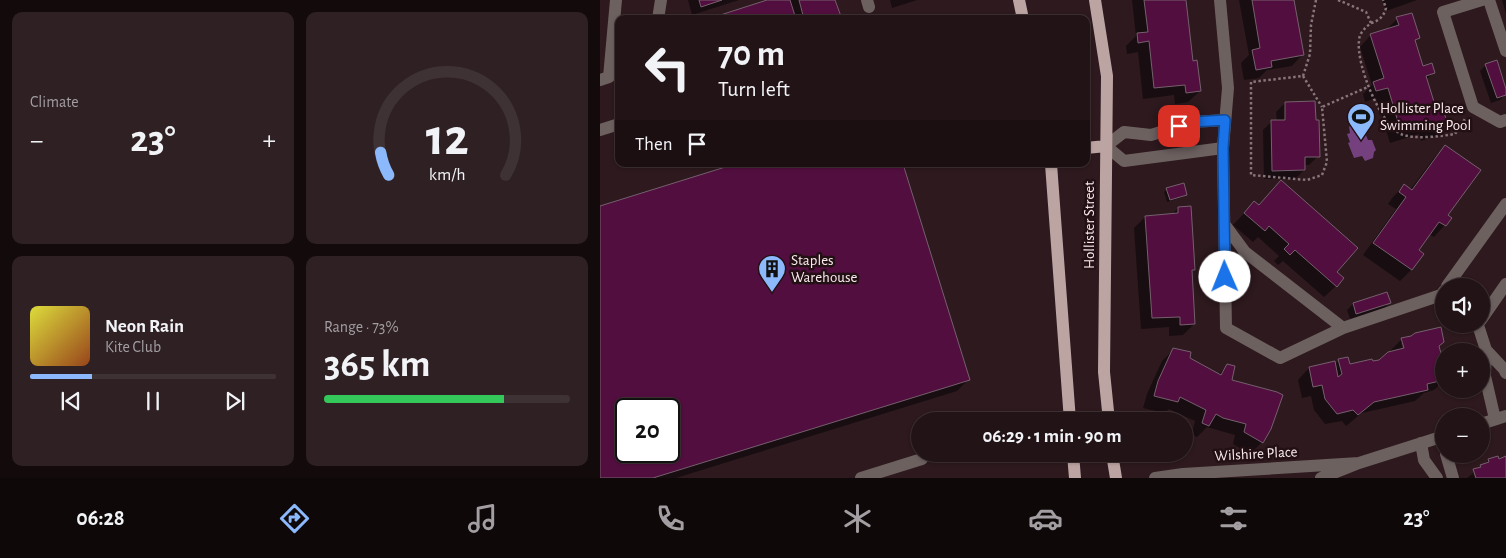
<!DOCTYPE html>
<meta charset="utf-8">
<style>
:root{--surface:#221316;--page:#2e2023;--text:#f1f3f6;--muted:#a29ea1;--line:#3f3235;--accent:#8bb9fc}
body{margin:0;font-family:"Alegreya Sans",sans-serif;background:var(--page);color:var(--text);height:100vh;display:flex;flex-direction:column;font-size:19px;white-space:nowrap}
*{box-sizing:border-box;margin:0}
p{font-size:16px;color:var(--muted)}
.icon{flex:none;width:28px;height:28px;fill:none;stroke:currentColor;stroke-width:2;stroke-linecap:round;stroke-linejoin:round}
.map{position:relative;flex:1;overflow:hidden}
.panel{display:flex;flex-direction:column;gap:12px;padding:12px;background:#130a0c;width:600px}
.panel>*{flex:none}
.top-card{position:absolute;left:15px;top:15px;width:475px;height:152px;border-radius:10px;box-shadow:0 1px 4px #0004,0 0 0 1px var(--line);background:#221316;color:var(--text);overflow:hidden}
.fabs{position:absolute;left:835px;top:278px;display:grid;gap:10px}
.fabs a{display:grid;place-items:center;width:55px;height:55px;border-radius:50%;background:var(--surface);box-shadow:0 1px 4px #0004,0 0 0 1px var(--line);font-size:25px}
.speed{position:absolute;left:15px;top:398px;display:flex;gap:10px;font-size:25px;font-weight:700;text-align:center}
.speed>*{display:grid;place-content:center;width:65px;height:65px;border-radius:50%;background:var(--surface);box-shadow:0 1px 4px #0004,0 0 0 1px var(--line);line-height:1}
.speed .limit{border:2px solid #111;border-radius:8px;background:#fff;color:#111}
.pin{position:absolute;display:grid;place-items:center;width:42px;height:42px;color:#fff;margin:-21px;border-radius:10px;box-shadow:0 2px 8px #0006}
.me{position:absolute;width:55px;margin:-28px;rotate:359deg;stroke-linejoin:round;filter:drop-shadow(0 0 4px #0008)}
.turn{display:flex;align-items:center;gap:18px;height:105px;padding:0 20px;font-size:22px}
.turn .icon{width:65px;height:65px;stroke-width:2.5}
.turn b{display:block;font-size:35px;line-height:42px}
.then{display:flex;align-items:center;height:48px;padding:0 20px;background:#0003;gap:10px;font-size:19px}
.big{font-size:38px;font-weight:700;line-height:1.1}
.panel .card{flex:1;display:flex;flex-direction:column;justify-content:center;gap:8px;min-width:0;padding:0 18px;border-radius:10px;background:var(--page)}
.panel .dial{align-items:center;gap:0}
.dial svg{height:130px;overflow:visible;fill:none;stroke:var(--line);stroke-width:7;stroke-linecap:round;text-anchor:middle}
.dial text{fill:var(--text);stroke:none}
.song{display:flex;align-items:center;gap:15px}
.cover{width:60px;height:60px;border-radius:8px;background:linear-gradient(135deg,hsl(60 70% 55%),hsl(20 70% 35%))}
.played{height:5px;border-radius:2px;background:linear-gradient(90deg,var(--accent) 25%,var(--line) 25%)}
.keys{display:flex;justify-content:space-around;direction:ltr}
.heat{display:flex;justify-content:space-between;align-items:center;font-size:28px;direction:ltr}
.charge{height:8px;border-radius:4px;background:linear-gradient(90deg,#34c759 73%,var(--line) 0)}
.panel .tiles{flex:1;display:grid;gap:12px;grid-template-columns:repeat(2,1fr)}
.trip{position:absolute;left:311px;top:412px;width:282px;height:50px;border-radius:25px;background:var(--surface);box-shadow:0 1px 4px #0004,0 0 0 1px var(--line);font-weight:700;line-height:50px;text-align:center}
.tabs{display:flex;height:80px;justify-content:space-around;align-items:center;background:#0e0809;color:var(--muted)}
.tabs .icon{width:35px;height:35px}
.tabs .current{color:var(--accent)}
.tabs b{font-size:22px;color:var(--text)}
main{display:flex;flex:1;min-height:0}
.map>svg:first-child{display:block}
.water{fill:#74407e}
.shadow{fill:#0007;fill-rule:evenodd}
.building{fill:#520e3f;stroke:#75606d;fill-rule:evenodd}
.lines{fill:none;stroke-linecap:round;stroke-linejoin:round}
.path{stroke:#87757a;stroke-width:2.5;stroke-dasharray:2.5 2.5;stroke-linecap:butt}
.minor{stroke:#6d6160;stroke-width:12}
.major{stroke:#bca4a2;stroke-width:12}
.route-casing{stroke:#114b97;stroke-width:12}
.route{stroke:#1a73e8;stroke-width:9}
.labels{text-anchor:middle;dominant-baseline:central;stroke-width:5;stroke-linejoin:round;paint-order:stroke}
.poi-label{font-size:15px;fill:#faebef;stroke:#231015;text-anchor:start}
.street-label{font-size:15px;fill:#faebef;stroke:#231015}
</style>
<main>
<section class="panel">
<div class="tiles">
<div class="card"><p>Climate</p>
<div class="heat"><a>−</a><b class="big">23°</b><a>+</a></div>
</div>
<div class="card dial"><svg viewBox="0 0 100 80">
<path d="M14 69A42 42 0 1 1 86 69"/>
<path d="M14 69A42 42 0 0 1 9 55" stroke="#8bb9fc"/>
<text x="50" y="56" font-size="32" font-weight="700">12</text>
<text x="50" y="72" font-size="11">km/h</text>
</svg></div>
<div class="card">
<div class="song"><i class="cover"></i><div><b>Neon Rain</b><p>Kite Club</p></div></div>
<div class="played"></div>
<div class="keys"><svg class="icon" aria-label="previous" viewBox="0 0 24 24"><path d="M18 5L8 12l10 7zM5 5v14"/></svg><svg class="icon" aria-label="pause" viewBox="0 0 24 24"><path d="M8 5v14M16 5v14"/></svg><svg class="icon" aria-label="next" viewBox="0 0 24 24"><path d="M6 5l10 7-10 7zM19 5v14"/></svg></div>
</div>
<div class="card"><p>Range · 73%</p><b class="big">365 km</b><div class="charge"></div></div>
</div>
</section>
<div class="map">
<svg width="906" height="478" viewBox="0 0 906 478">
<rect width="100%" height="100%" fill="#2d191e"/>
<path class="water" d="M752 123 758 124 760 128H763L768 140H772L776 150 774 152 773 158 765 161 762 156 754 158 748 143 750 142 747 134 750 133 749 127Z"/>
<path class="shadow" d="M88 0H139L92 15Z
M171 0H235L240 19H113Z
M290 0H317L292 8Z
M532 0H588L585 3 592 62 600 91 588 102 575 104 574 95 543 99 538 52 527 54 526 46 536 36Z
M639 0H693L703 54 692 66 667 70 659 78 644 80 641 63 649 55Z
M782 0H817L786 11Z
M902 0H906V14Z
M797 19 819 38 814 42 822 68 834 72 826 80 834 106 847 125 835 136 821 141 819 134 790 143 776 98 765 102 763 94 772 85 760 47 771 35 786 30Z
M886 65 906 93 900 100 891 103 880 71Z
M685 103 718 156 709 165H704V170L695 179H664L663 130 672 121H677L676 112Z
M845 146 847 215 851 218 834 237 829 234 817 250 822 254 811 270 800 281 763 255 796 209 788 204 793 197 804 186 810 190 834 158Z
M140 164H302L369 379 357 391 76 478H0V207ZM26 409H69V451H26Z
M567 189 586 195 583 197 567 202 564 192Z
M654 203 735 272 736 286 724 297 683 261 678 265 674 261 679 256 658 237 653 242 633 225Z
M578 208 594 270 591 273 594 324 583 335 569 336V327L541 329 534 228 545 217 572 215Z
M789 303 784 309 750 319 747 310 753 304Z
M811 337 838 346 844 371V381L834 390 824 393 815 401 762 413 746 426 742 421 725 424 714 410 711 396 702 398 698 380 709 368 734 365 739 360 749 366 779 361 791 353 790 351 802 339ZM801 343H804L806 354 804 355Z
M574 349 618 375 627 366 630 380 662 442 650 454 633 444 635 435 607 427 597 437 592 434 595 421 569 409 565 413 543 408 547 394 562 361Z
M906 458V478H878L876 473H873L875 478H867L889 460Z"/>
<path class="building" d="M99 0H122L101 7Z
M167 0H190L196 19H108Z
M199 0H235L242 19H204Z
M544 0H586L593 61 597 60 601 91 586 93 585 85 554 88 549 41 538 43 537 33 548 32Z
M652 0H694L704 55 671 61 672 67 656 70 652 50 660 48Z
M812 13 820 38 815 40 823 66 832 63 835 73 826 76 835 105 841 103 848 125 832 130 830 123 801 132 788 88 776 91 773 82 784 78 770 34 799 25 796 17Z
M897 60 906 89V95L897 98 885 64Z
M715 101 716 120H719L720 157H705V170L672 171 671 120H685V102Z
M845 145 881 170 848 215 852 218 846 226 839 222 819 250 824 254 812 270 773 243 806 197 799 192 804 184 812 190Z
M135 164H303L370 380 53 478H0V206ZM26 409H69V451H26Z
M681 180 758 248 737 272 744 278 737 287 695 250 690 255 684 249 689 244 669 226 665 231 644 213 654 201 659 205Z
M584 183 587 195 570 200 566 188Z
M591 206 595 270H592L595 324 580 325V317L552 318 545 216 578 213V207Z
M787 292 791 303 756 314 753 303Z
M841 327 844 342 839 346 844 365V380L827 384 828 390 774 402 758 415 753 410 737 414 725 399 722 385 713 387 709 367 735 361 738 377 742 374 738 359 748 357 750 364 772 359 773 361 779 360 788 352 804 348 801 338 811 336 815 333Z
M573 348 591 352 590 358 621 375 627 364 635 366 632 380 677 392 683 395 671 429 663 443 644 432 646 424 623 418 616 414 609 426 602 423 606 410 580 397 578 402 554 396 558 381Z
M898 456 899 459 906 456V478H876L873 469 881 467 880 465 889 462 888 459Z"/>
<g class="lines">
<path class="path" d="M716 0 711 25 710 54 703 76 651 82V175L707 180 722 175 727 162 722 107 768 87
M738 0 766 12 771 23C765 28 759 33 759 41 756 64 780 124 801 134 814 140 842 136 855 134L865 119
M771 23C779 21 784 16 786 8L783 0
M703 76 722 107"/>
<path class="minor" d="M267 0 269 7
M620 0 628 88 623 148 626 328 680 358 743 328 841 295 844 291
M882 0 843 12 873 107 900 122 906 120
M889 0 906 51
M58 19 61 0
M0 80 9 77 16 0
M0 130 19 124
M623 148 524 161 506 146 524 132 551 135 593 122 625 120
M625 225 645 252 743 328
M847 286 906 204
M881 320 906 284
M878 325 886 350 885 376 895 419
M886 350 904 369 906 373
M881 424 906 416
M821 443 824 460 837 478
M846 454 853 478
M261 478 322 459
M555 478 583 474 759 463
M721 478 759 463 844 436"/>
<path class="major" d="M419 0 423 19
M495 0 507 76 504 372 509 421
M486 148 506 146
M451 164 470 421
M473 454 475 478
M512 454 516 478"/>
</g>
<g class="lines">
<defs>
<path id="route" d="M579 126 593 122 625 120 623 148 625 277"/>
</defs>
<use href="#route" class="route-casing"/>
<use href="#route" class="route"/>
</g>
<defs>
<symbol id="stadium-pin" viewBox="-11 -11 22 30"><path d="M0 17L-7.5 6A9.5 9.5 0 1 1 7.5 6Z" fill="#8bb9fc" stroke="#231015"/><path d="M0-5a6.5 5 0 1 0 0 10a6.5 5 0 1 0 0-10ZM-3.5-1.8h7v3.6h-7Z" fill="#111"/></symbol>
<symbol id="building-pin" viewBox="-11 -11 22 30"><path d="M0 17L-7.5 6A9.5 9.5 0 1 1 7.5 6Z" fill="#8bb9fc" stroke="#231015"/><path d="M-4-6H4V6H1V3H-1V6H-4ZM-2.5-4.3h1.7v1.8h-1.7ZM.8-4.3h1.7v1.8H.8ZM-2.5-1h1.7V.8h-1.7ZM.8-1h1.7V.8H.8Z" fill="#111"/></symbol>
</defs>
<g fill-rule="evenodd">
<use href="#stadium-pin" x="745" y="101" width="32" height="43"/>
<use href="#building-pin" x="156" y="253" width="32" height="43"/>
</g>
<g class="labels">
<g class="poi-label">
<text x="780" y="108">Hollister Place<tspan x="780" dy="17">Swimming Pool</tspan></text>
<text x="191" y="260">Staples<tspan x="191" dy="17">Warehouse</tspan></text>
</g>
<g class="street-label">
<text transform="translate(489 225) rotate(-90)">Hollister Street</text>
<text transform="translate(656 454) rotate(-3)">Wilshire Place</text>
</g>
</g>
</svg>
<div class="fabs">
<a><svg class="icon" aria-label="sound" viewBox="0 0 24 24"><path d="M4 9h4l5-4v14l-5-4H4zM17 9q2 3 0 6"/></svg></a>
<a>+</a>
<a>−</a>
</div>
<div class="speed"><div class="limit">20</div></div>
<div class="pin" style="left:579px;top:126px;background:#d93025"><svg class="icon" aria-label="arrive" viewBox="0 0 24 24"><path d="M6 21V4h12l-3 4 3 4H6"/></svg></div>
<svg class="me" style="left:625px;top:277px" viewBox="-20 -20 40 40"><circle r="19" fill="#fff"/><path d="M0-13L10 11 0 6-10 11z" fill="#1a73e8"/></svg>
<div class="trip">06:29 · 1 min · 90 m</div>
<div class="top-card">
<div class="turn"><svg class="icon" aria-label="left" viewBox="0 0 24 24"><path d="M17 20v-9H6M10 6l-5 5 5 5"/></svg><div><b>70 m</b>Turn left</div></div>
<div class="then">Then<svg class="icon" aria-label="arrive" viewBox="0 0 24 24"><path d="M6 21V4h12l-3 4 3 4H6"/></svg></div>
</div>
</div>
</main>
<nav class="tabs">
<b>06:28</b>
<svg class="icon current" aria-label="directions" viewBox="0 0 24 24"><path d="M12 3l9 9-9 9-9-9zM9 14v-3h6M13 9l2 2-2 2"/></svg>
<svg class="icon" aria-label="music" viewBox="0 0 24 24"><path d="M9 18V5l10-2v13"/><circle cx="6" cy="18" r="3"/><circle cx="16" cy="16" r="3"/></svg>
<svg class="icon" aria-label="phone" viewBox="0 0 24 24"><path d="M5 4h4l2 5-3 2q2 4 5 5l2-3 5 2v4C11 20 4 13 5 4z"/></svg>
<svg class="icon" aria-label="climate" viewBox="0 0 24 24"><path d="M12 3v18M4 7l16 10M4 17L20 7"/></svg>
<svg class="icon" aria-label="car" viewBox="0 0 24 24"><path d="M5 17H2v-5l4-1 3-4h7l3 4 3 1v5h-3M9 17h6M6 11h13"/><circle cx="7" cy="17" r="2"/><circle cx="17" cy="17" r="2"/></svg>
<svg class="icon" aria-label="filters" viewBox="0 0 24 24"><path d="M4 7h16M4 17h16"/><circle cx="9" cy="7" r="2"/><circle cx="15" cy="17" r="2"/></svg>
<b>23°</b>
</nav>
